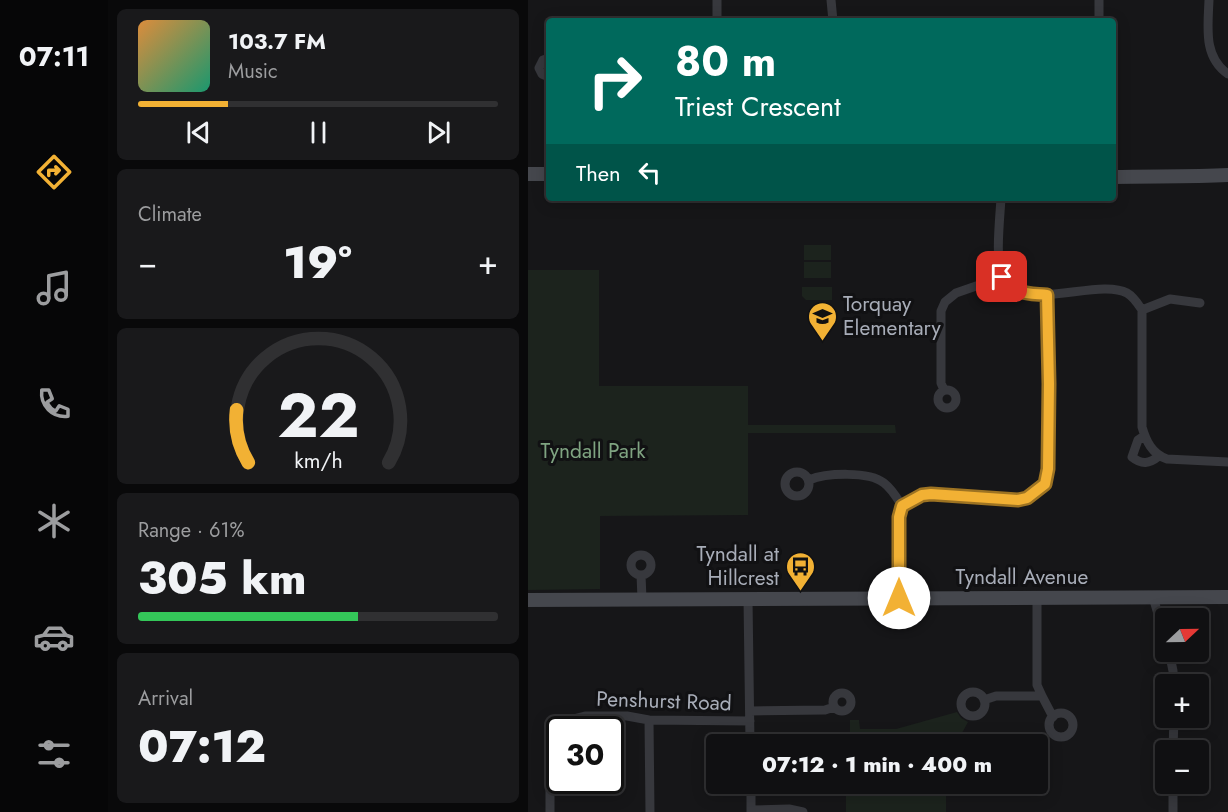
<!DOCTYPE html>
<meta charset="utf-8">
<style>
:root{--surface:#101012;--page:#19191b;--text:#f1f3f6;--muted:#9c9d9f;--line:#303032;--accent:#f2b134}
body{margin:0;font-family:Jost,sans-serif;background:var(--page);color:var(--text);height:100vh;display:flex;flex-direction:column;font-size:22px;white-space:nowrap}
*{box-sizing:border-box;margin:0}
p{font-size:20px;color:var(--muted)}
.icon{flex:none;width:33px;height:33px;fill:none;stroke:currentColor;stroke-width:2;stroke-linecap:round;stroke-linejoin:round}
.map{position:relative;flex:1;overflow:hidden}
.drawer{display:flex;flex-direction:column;gap:9px;padding:9px;background:#09090a;width:420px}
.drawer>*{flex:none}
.guide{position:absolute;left:18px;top:18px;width:570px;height:183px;border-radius:6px;box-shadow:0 3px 15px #0003,0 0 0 2px var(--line);background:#00695c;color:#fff;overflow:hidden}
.needle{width:39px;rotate:68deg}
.tools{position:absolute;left:627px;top:608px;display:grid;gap:12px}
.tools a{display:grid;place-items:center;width:54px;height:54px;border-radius:6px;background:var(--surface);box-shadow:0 3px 15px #0003,0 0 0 2px var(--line);font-size:30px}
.speed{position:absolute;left:18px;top:716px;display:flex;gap:12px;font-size:30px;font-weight:700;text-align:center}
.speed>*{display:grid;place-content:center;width:78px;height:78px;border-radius:50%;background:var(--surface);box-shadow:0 3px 15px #0003,0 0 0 2px var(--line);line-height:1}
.speed .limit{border:3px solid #111;border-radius:9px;background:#fff;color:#111}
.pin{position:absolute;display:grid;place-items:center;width:51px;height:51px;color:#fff;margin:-26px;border-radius:12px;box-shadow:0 3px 9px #0006}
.me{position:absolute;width:66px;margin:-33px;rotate:0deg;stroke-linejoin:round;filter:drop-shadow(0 0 4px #0008)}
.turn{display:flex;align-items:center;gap:21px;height:126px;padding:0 30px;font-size:27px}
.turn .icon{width:78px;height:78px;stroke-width:2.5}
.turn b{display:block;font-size:42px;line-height:51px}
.then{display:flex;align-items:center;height:57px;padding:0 30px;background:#0003;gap:12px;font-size:22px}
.big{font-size:45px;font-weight:800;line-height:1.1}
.drawer .tile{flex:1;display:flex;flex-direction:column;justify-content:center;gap:9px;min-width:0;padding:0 21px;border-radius:9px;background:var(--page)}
.drawer .dial{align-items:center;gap:0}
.dial svg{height:156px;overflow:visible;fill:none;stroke:var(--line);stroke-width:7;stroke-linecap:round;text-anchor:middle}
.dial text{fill:var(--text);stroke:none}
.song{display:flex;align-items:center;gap:18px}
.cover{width:72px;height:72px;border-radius:9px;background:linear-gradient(135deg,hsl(30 70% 55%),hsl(160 70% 35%))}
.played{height:6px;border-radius:3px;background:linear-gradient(90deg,var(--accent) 25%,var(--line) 25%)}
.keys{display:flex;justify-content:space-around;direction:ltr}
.heat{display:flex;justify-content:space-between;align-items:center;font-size:33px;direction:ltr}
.charge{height:9px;border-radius:4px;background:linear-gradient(90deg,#34c759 61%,var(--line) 0)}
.trip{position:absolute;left:178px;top:734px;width:342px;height:60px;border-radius:6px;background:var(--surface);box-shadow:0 3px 15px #0003,0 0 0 2px var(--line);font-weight:800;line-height:60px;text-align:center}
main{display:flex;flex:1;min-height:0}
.tab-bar{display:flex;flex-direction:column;width:108px;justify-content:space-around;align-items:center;background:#060607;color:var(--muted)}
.tab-bar .icon{width:42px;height:42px}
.tab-bar .on{color:var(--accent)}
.tab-bar b{font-size:27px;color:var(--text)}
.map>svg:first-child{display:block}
.green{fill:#1c231d}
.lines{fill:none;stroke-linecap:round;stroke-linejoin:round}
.street{stroke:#37383d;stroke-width:9}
.secondary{stroke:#45474d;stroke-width:14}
.route-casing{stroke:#9d7322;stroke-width:15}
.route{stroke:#f2b134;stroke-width:10}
.labels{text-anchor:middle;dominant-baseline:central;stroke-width:6;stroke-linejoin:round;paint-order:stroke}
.poi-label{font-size:21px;fill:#a8adb8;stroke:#111113;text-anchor:start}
.park-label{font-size:21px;fill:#7fa381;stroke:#111113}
.street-label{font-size:21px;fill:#a8adb8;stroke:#111113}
</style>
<main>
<nav class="tab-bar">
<b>07:11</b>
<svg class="icon on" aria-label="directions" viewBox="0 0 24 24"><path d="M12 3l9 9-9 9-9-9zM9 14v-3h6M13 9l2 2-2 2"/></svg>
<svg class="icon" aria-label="music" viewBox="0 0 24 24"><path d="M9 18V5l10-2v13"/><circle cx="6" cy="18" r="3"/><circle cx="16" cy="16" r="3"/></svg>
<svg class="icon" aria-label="phone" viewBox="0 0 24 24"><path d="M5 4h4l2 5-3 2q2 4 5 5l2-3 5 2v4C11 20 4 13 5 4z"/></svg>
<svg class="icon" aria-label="climate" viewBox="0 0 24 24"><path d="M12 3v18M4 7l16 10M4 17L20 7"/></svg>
<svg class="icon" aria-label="car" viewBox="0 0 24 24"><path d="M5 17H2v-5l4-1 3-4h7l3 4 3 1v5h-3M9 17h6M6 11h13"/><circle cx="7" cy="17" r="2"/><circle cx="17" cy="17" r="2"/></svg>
<svg class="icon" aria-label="filters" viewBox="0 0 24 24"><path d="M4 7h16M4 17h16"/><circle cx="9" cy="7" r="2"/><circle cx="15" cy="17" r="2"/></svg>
</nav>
<section class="drawer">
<div class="tile">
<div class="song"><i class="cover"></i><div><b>103.7 FM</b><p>Music</p></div></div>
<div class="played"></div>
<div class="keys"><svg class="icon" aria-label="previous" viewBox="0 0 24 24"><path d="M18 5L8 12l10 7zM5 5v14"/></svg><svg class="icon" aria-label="pause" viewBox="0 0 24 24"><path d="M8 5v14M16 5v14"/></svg><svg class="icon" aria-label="next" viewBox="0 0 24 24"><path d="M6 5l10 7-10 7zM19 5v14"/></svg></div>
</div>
<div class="tile"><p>Climate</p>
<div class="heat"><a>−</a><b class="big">19°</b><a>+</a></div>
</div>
<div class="tile dial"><svg viewBox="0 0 100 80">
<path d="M14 69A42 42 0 1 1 86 69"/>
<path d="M14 69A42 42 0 0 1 8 42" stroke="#f2b134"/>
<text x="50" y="56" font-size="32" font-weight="700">22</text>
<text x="50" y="72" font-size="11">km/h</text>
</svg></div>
<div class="tile"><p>Range · 61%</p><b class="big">305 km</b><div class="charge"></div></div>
<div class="tile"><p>Arrival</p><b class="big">07:12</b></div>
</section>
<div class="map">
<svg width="700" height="812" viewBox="0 0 700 812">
<rect width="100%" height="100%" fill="#161618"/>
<path class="green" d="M276 245H303V260H276Z
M276 262H303V278H276Z
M0 270H71V386H220V425H367L368 433H220V515L72 516V589L0 590Z
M274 287H304V300H278L274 296Z
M429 712 433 718 440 722 428 744H322V720H331L332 729H368Z
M318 783H418V812H318Z"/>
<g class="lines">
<path class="street" d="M189 0V21
M303 0 305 21
M571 0V21
M681 0C680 27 675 57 700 74
M21 58 15 60 11 68 14 74 21 77
M473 198C472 217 467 260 474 276 491 316 570 277 599 293 606 297 610 304 614 310V427C618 441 624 454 639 459L700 462
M614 310 642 299 672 303
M410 399a9 9 0 1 1 18 0a9 9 0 1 1-18 0Z
M416 390 413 383V311L417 302 428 293 474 277
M616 436 610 440 604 457C614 465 621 464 631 456
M257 484a12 12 0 1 1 24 0a12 12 0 1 1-24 0Z
M281 480C298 473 341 471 356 483 364 489 369 498 374 506
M103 565a10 10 0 1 1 20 0a10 10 0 1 1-20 0Z
M113 575 114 599
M625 597 638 641
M371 598V517L374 506 394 495 403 494 490 500 499 498 517 484 520 469 521 384 519 295
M509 598V685L514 696 525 717
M220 599 222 744
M641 651 645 671 646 684
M433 704a12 12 0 1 1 24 0a12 12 0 1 1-24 0Z
M305 702a9 9 0 1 1 18 0a9 9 0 1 1-18 0Z
M456 700 468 696H514
M222 711 297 710 306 707
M521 725a12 12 0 1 1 24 0a12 12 0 1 1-24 0Z
M121 720 122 812
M645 750 646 717
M223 783V812
M223 810 261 809 275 812
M22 812V754L23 743 31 729 45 719 57 716H99L121 720 222 721
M645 812V783"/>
<path class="secondary" d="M0 174H21
M585 177C623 176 662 177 700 175
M0 600 700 597"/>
</g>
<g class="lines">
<defs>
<path id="route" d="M371 598V517L374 506 394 495 403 494 490 500 499 498 517 484 520 469 521 384 519 295C497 293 489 295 474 277"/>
</defs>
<use href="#route" class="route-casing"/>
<use href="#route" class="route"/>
</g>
<defs>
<symbol id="school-pin" viewBox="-11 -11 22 30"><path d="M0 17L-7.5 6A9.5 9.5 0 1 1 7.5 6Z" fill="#f2b134" stroke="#111113"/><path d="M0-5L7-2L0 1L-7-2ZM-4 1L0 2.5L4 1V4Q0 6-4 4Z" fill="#111"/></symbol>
<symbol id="bus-pin" viewBox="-11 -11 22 30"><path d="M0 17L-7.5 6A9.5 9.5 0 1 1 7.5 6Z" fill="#f2b134" stroke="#111113"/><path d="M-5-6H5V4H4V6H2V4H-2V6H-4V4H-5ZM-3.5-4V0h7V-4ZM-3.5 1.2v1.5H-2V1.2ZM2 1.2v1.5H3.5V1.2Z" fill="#111"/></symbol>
</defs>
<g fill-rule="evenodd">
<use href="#school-pin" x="278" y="300" width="33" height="45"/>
<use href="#bus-pin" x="256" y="550" width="33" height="45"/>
</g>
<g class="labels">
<g class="poi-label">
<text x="315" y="304">Torquay<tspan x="315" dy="24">Elementary</tspan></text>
<text x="251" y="554" text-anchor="end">Tyndall at<tspan x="251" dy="24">Hillcrest</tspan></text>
</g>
<g class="park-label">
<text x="65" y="451">Tyndall Park</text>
</g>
<g class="street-label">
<text x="494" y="577">Tyndall Avenue</text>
<text transform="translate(136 701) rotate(2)">Penshurst Road</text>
</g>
</g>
</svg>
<div class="tools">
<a><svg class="needle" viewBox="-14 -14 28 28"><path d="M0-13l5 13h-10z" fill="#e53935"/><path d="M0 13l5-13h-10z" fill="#9c9d9f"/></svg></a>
<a>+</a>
<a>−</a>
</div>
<div class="speed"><div class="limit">30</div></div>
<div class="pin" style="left:474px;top:277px;background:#d93025"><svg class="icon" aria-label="arrive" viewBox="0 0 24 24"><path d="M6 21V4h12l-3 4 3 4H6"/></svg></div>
<svg class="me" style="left:371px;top:598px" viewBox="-20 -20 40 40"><circle r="19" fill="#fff"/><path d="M0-13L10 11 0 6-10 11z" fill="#f2b134"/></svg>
<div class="trip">07:12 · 1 min · 400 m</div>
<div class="guide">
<div class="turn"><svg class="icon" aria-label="right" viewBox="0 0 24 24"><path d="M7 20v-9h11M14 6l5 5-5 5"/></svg><div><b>80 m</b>Triest Crescent</div></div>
<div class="then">Then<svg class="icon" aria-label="left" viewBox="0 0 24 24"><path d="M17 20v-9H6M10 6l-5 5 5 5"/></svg></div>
</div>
</div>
</main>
